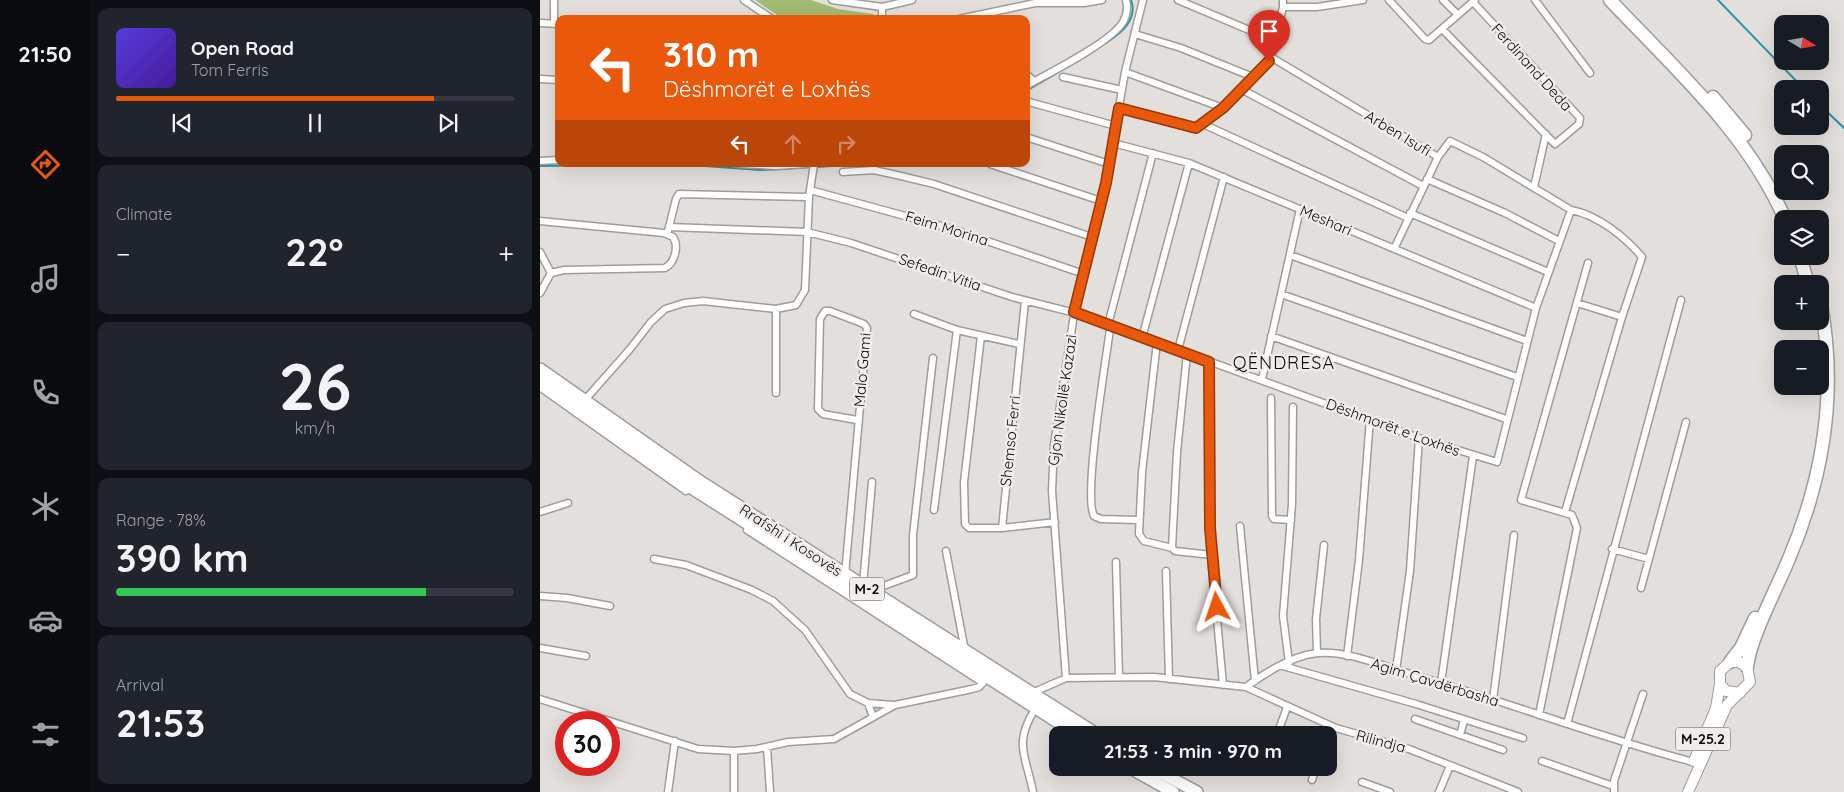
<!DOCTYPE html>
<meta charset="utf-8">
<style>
:root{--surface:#171b24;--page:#20242c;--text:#f1f3f6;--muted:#9ea1a6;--line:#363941;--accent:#ea580c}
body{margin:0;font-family:Quicksand,sans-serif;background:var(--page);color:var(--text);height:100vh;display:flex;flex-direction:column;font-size:19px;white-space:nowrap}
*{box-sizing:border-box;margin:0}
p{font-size:16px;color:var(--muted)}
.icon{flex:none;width:28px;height:28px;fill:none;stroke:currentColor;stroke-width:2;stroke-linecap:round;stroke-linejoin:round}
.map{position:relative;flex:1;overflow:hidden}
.details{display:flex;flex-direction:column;gap:8px;padding:8px;background:#0d0f14;width:450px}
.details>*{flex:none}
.top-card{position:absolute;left:15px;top:15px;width:475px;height:152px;border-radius:10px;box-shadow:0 5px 20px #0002;background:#ea580c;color:#fff;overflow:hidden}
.needle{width:32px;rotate:101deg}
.fabs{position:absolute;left:1234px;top:15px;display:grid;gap:10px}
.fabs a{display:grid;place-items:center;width:55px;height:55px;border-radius:10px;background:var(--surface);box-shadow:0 5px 20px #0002;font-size:25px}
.speed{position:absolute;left:15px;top:711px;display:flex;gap:10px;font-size:25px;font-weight:700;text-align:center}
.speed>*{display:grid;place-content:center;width:65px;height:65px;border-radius:50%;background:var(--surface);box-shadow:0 5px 20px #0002;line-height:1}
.speed .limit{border:8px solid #d22;background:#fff;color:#111}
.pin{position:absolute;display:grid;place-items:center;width:42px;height:42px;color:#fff;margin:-51px -21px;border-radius:50% 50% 50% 0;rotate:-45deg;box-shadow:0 0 5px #0007}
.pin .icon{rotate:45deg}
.me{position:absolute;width:55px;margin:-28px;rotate:355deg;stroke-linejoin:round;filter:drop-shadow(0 0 4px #0008)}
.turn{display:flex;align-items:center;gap:18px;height:105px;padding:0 25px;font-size:22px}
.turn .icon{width:65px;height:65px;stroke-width:2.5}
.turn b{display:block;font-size:35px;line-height:42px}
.lanes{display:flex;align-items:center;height:48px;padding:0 25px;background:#0003;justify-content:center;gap:25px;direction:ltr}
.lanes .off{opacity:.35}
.big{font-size:38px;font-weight:700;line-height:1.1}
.details .tile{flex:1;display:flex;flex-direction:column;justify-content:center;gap:8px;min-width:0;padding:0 18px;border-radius:10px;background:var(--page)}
.details .dial{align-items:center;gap:0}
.dial b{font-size:65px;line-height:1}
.song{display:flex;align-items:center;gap:15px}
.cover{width:60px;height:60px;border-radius:8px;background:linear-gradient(135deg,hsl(250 70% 55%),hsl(260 70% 35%))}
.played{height:5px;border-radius:2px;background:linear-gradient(90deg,var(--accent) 80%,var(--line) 80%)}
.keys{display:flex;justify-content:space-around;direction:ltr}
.heat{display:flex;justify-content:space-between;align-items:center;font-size:28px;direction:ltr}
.charge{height:8px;border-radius:4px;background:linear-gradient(90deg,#34c759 78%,var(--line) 0)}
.trip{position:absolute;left:509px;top:726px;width:288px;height:50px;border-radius:10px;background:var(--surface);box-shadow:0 5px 20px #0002;font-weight:700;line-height:50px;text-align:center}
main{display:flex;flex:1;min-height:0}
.tabs{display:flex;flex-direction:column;width:90px;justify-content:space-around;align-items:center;background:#090b0e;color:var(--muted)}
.tabs .icon{width:35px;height:35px}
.tabs .on{color:var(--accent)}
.tabs b{font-size:22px;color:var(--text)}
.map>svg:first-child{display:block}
.green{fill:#a4bb72}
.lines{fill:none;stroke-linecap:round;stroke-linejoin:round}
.stream{stroke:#2d94a0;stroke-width:2}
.minor-casing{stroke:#9f9c9a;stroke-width:9}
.primary-casing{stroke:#9f9c9a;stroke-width:12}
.trunk-casing{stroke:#9f9c9a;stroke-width:14}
.motorway-casing{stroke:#9f9c9a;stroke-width:15}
.minor{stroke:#fff;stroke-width:6}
.primary{stroke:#fff;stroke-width:10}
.trunk{stroke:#fff;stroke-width:11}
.motorway{stroke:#fff;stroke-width:12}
.route-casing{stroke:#983908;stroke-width:12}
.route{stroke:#ea580c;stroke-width:9}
.labels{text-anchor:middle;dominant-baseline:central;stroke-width:5;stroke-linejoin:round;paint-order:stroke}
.shield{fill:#f0ecea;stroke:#504e4d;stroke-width:1}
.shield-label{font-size:14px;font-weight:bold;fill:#0c0b0a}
.street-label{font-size:15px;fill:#0c0b0a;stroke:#f0ecea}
.quarter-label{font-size:18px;letter-spacing:1px;fill:#0c0b0a;stroke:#f0ecea}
</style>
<main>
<nav class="tabs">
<b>21:50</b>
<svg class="icon on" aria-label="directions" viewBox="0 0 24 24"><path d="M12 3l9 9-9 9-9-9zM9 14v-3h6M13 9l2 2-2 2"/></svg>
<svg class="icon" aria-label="music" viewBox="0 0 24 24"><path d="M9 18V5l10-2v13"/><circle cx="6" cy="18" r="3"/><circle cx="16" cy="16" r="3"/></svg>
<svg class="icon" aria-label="phone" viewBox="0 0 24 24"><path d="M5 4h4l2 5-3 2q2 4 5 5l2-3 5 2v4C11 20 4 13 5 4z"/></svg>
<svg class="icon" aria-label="climate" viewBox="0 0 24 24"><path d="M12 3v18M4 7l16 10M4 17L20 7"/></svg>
<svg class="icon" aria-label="car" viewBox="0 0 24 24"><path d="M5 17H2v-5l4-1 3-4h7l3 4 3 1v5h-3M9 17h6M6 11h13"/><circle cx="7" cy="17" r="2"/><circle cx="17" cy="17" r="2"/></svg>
<svg class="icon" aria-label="filters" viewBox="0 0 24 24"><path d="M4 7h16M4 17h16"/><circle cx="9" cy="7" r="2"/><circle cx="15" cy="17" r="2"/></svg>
</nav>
<section class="details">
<div class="tile">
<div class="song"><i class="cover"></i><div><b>Open Road</b><p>Tom Ferris</p></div></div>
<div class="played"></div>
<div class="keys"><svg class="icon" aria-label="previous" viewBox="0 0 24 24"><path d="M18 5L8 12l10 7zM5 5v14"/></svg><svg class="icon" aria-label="pause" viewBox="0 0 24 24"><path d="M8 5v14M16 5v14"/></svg><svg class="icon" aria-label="next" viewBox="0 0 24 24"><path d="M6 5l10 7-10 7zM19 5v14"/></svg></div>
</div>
<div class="tile"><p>Climate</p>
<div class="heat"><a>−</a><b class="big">22°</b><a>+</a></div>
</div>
<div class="tile dial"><b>26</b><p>km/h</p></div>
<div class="tile"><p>Range · 78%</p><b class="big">390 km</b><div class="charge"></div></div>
<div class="tile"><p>Arrival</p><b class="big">21:53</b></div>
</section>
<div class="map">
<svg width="1304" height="792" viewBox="0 0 1304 792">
<rect width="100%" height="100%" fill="#e2dfdc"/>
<path class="green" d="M215 0H271L298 9 333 14 335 19H243Z"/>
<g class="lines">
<path class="stream" d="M1178 0 1264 89
M561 46C577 36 599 22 591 0
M486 91 519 72
M1280 105 1304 128
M0 166 137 164 220 170 271 167
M276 167 326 164"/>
<defs>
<path id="minor" d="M14 0V23
M204 0 232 19
M292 0 342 7 372 0
M638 0 735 41
M849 0 885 39 889 40 935 0
M903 0 918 15
M995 0 1050 73
M342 7V19
M743 7H777L823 0
M419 19 495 3H544L562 0
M0 23 19 24
M903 30 1015 144 1039 124 1040 118 933 2
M595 34 641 48 713 77
M731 57 898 157
M585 72 683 108
M486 74 494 81
M523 77 582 90
M0 79 19 80
M486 86C509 73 570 43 583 22 587 15 588 8 586 0
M701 89 883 186
M489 102 576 126
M579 108 651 128C664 129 725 70 731 56 737 41 739 23 743 7V0
M663 124 868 218
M486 137 569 164
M573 143 649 163 996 308
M0 161 19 160
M200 164 236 166 267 164
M450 164 561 201
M303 172 334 170 361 176 394 184 552 237
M887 179 965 213 1019 241
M994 187 1006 134
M270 190 409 228 541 273
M870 213 1008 272
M0 221 124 233 133 237C139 246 135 263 125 268L24 270 11 273 0 293
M129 227 267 232 311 243 472 297 543 315 879 438 957 462 996 308 1031 210 943 157 910 141 898 157 854 249
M128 231 136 199 139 194 269 197
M0 252 11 273
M750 255 987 341
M741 294 977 377
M1037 303 1082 317
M374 314 417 330 479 344
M441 336 424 482 425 524 429 528H462L515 522
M731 336 966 419
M602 338 649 163
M617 342 602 472 599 534 604 541 632 548 635 551 672 555
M638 350 684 177
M669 362 670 542 683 685
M722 379 760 209
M1 388 146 491
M236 393V309
M731 398 732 516 734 519 751 520
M44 401 90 349 111 322 125 309 144 303 163 301 236 309 256 305 265 290 269 197 274 164
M394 510 417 330
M0 512 28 503
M1025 512 1082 317 1102 257C1085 237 1058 215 1031 210
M598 520 561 519 554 516C543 496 566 360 570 329L569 321 613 153
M700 526 715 681
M462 528 485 301
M207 530 443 683
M632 548 637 452 647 354
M1072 549 1109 559
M406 551 425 651
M114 559 146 565 212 590 233 601 265 630 310 694 328 703 353 705
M576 562 579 677
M626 571 629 679
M305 575 327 328 324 324 290 311H285L280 319 278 409 283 414 317 420
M323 585 332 482
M1101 588 1146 422
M330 591 373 575V535L393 358
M0 596 27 598 70 606
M0 648 46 656
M777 653 776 619 784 545
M807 656 819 560 830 419
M749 663 743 616 752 504 753 407
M743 666 876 704 983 738
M856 670 870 571 879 438
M526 678 512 491 514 445 537 295 566 183 585 72 603 0
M901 683 933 456
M706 687C725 673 754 655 778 653 805 650 844 666 870 674 965 701 1058 737 1153 762
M492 693 526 678 614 677 706 687 796 728 869 749 978 792
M0 699 158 749 194 751 217 749 248 742 294 739 355 705 432 689 439 687 445 680
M953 700 974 535
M328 703 333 717
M999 715 1037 528 1032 515 981 500 1048 263
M875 719 963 750
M1027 724 1141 300
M737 735 747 707
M785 735 788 725
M920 735 924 720
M227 747 230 792
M194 751V792
M1002 761 1073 786
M772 780 776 768
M822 782 850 792
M128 792 135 741
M493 792C486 755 473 744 495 709
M899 792 910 766
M1074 792V781L1103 694"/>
<path id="primary" d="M1154 761 1176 708 1180 684
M1148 792 1187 705 1210 682 1207 667 1199 662H1190L1180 671V684L1186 691 1200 693"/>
<path id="trunk" d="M0 369 161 482 558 735
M0 381 150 487 538 735
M590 768 633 792
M612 768 657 792"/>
<path id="motorway" d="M1070 0C1134 68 1207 132 1245 219
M1173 97 1205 135
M1260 256 1268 284
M1190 662 1201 648 1215 618
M1207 667C1210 638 1236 590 1248 561 1284 477 1298 390 1280 300"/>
</defs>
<use href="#minor" class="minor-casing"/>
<use href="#primary" class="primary-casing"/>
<use href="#trunk" class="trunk-casing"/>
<use href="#motorway" class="motorway-casing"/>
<use href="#minor" class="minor"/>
<use href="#primary" class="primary"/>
<use href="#trunk" class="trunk"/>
<use href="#motorway" class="motorway"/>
</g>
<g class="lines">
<defs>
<path id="route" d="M677 607 670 528 669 362 534 312 566 183 579 108 656 128 683 108 729 61"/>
</defs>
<use href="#route" class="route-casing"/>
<use href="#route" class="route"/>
</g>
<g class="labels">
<g class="shield">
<rect x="309.5" y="577.5" width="35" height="23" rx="4"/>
<rect x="1135.5" y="727.5" width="55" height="23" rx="4"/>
</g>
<g class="shield-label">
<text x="327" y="589">M-2</text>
<text x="1163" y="739">M-25.2</text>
</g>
<g class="street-label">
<text transform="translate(992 67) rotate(48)">Ferdinand Deda</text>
<text transform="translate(858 133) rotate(31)">Arben Isufi</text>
<text transform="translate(786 220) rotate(23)">Meshari</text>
<text transform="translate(407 228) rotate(17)">Feim Morina</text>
<text transform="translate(400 272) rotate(19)">Sefedin Vitia</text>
<text transform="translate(322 370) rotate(-85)">Malo Gami</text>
<text transform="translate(522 400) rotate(-82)">Gjon Nikollë Kazazi</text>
<text transform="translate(853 427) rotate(20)">Dëshmorët e Loxhës</text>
<text transform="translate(470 441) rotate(-84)">Shemso Ferri</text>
<text transform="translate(251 540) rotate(33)">Rrafshi i Kosovës</text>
<text transform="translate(895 682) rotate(17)">Agim Çavdërbasha</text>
<text transform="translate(841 741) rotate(15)">Rilindja</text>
</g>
<g class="quarter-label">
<text x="744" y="362">QËNDRESA</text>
</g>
</g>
</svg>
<div class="fabs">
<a><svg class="needle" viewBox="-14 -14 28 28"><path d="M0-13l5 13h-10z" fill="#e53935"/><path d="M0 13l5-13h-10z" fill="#9ea1a6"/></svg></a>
<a><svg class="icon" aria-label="sound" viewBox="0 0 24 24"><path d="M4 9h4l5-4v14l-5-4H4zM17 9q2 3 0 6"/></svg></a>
<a><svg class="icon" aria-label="search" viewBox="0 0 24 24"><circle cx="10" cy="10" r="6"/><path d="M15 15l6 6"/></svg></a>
<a><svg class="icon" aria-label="layers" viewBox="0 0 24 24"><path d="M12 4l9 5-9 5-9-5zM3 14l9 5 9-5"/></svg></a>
<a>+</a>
<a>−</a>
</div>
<div class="speed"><div class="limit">30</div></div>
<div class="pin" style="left:729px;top:61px;background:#d93025"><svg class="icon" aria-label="arrive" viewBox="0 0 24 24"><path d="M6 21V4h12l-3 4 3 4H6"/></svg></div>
<svg class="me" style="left:677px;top:607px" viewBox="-20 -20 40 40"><path d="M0-17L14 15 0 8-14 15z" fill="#ea580c" stroke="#fff" stroke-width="4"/></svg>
<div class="trip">21:53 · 3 min · 970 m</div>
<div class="top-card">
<div class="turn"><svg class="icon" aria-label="left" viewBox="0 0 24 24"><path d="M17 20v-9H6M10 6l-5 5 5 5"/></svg><div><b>310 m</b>Dëshmorët e Loxhës</div></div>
<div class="lanes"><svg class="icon" aria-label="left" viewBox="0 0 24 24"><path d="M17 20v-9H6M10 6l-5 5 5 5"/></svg><svg class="icon off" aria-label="ahead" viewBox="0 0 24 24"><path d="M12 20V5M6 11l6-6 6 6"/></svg><svg class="icon off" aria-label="right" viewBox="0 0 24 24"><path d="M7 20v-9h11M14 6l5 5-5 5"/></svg></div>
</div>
</div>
</main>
